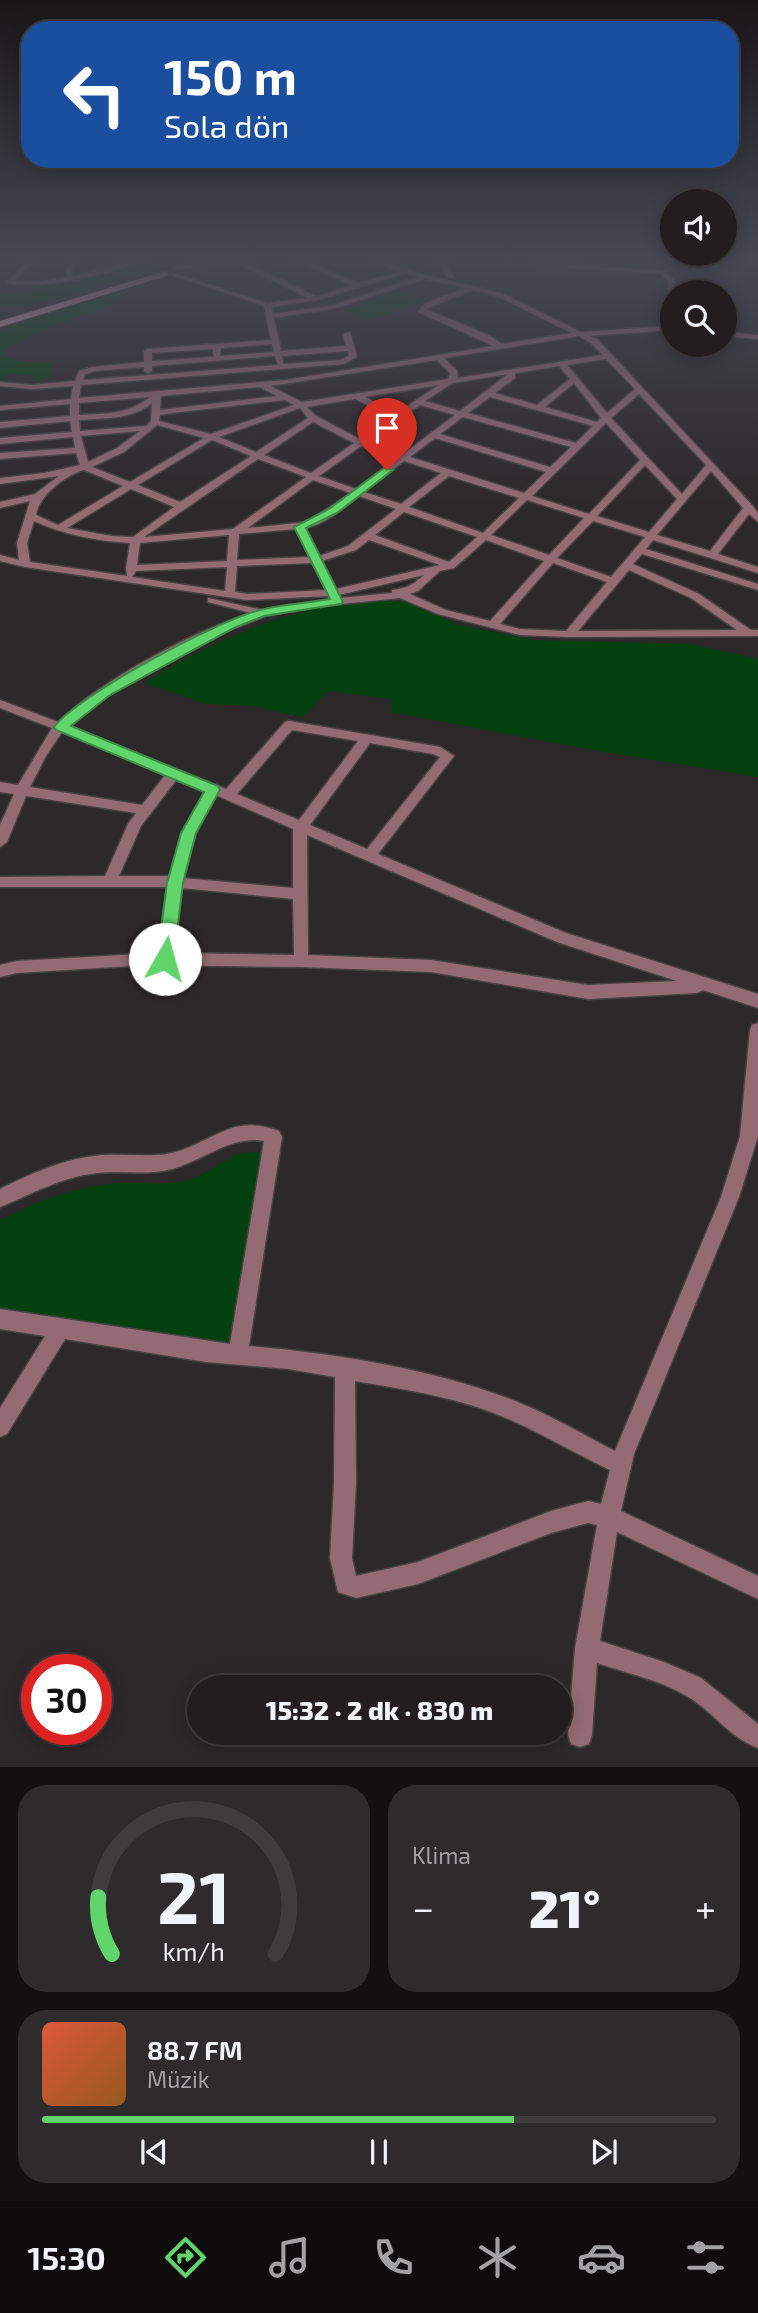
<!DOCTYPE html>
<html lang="tr">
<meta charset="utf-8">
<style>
:root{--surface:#221e1f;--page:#2e2b2c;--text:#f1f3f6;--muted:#a2a2a4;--line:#3f3c3d;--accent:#5fd56b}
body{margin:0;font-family:"Exo 2",sans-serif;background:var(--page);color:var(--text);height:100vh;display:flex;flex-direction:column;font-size:26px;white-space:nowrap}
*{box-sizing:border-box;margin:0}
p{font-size:23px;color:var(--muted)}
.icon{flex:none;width:38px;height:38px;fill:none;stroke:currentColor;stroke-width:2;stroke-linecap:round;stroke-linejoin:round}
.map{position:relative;height:1767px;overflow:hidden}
.drawer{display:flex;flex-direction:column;gap:18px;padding:18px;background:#131011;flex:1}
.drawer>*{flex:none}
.guide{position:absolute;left:21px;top:21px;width:718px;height:147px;border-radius:28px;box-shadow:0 4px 18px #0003,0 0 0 2px var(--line);background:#1a4fa0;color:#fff;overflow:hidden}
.buttons{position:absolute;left:660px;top:189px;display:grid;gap:14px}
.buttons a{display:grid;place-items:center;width:77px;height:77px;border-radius:50%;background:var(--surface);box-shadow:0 4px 18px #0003,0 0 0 2px var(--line);font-size:35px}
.speed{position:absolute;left:21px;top:1654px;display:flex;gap:14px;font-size:35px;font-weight:700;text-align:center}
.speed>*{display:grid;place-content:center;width:91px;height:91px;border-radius:50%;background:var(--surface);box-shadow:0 4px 18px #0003,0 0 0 2px var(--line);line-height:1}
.speed .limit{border:10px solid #d22;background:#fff;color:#111}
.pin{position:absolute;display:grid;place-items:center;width:60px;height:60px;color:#fff;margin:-72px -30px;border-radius:50% 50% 50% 0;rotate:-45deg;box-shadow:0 0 7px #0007}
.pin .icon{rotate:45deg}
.me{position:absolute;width:77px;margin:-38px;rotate:7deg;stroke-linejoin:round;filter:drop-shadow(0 0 5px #0008)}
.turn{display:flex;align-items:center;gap:24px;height:147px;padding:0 28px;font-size:32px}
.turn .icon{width:91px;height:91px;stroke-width:2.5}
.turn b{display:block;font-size:49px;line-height:60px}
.big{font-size:52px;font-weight:800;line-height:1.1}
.drawer .widget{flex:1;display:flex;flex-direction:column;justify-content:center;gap:10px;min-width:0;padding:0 24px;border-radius:28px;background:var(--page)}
.drawer .dial{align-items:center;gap:0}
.dial svg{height:182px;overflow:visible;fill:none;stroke:var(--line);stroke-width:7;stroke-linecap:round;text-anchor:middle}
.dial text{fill:var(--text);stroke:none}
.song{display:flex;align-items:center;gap:21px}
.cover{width:84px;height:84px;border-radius:10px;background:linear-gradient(135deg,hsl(10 70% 55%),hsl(30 70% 35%))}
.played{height:7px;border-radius:4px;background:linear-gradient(90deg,var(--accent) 70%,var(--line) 70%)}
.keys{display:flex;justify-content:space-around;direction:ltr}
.heat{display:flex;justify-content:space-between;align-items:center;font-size:38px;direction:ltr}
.drawer .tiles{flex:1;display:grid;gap:18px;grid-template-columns:1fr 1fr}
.widget:last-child{grid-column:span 2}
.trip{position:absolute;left:187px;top:1675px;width:385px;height:70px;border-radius:35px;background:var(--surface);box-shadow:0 4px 18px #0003,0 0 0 2px var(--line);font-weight:800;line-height:70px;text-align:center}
.tabs{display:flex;height:112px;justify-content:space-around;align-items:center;background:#0e0c0c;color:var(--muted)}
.tabs .icon{width:49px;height:49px}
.tabs .selected{color:var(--accent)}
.tabs b{font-size:32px;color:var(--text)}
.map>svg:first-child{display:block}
.green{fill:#044110}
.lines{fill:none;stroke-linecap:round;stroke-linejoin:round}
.minor-casing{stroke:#484445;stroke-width:3}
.major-casing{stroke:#484445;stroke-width:2}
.minor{fill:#946b75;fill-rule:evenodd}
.major{fill:#f6b2c3;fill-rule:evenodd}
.route{fill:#5fd56b;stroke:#3e8a46;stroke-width:2}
</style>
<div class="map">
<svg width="758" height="1767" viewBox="0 0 758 1767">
<rect width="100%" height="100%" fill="#2d2829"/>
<path class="green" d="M141 261 153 262 155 267 72 295 34 304 0 307V294L37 289 34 285Z
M118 290 123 296 116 303 42 330 6 349 5 356 23 362 52 363 51 378 35 381 33 376 11 373 0 382V330Z
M399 291 423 301 368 321 343 310Z
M366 600 407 602 459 625 533 640 690 644 758 659V777L598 751 391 712V699L328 691 303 717 250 706 206 704 144 683C212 640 286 609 366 600Z
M248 1152 268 1153 236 1347 0 1311V1220C38 1201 76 1186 119 1183 140 1182 163 1186 184 1181 207 1176 224 1157 248 1152Z"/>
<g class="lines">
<defs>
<path id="minor" d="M28 260H34L15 281 40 282 67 277 66 271 73 260H79L72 271 73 276 132 260H141C111 275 41 290 8 283V281Z
M222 260H240L317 297 352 285 294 260H302L359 283 399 271 369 260H378L427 275 501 293 581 332 657 327 666 322 669 281 661 274 534 265 532 262 665 271 675 281V292H672V325L658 331 589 336 597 339 752 505 758 513V522L749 514 718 554 758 567V573L653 540 646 549 758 584V590L642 554 633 564 699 594 751 630H758V636L569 637 520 635 438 614 400 598 312 607 266 616 221 633 129 682 101 700 69 726 226 789 285 722 289 721 440 747 454 756 378 854 566 933 758 994V1008L703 990 697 993 588 999 431 972 301 967 148 965 17 973 0 977V965L17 961 158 953 167 887H0V877L105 876 128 824 136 813 26 796 7 842 0 847V825L14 794 0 792V782L18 785 52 728 0 708V700L58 722C105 678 190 633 251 613L208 602V598L263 610 330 599 329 596 247 600 25 567 0 561V555L19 560 17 543 30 501 0 508V502L35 494 59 476 0 484V478L44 473 80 465 76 453 0 459V453L75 448 73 437 0 444V438L72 432 70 421 0 428V422L70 416V404L0 410V406L71 399 73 386 32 389 0 386V382L32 385 75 381 79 371 93 367 144 362V351L148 349 271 340 264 306 170 274V272L267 303 308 298 234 262 176 269 173 267ZM406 273 418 277 334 305 273 314 271 307 318 300ZM425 279 465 288 424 304 418 312 494 346 286 380 79 398 81 385 344 364 357 357 350 332 343 334 346 346 281 351 274 318 337 308ZM472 290 497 296 572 333 502 344 490 336 426 309ZM579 336 591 343 603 355 458 378 457 371 444 358ZM272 344 274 352 220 356 221 348ZM213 349 214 357 152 361V353ZM348 351 349 356 340 360 283 364 282 356ZM275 356 278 365 83 380 85 374 94 371 144 367V371L148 373 152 371V366ZM606 359 635 389 607 413 567 365ZM437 360 450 373 448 379 302 402 270 386ZM559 366 570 379 537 405 495 393 515 378V373ZM508 374 460 411 425 401 453 383ZM574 383 601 418 597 422 545 407ZM439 385 397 413 365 397ZM260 387 277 396 160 410 161 396ZM639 394 706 465 682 494 611 418ZM150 397C127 415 106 413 79 415V403ZM490 397 593 426 576 443 468 413ZM355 399 391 416 360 439 316 416 307 407ZM285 400 294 405 211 434 159 421 160 415 172 413ZM152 403 151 421 146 426 80 431 79 420C104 418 132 420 152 403ZM420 405 455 415 402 455 367 442ZM300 408 308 418 256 452 219 437ZM463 417 571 447 550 467 440 434ZM313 422 354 443 311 473 264 455ZM606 423 640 460 589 514 532 496ZM157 425 204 438 130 482 92 467 124 452ZM140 431 117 448 88 462 81 436ZM435 438 546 472 524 493 410 457ZM212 440 251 456 180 502 138 485ZM361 446 397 459 356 489 319 476ZM258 459 306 477 233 529 144 537ZM404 461 441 473 401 504 364 492ZM645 465 677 499 649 532 597 516ZM84 470 123 486 58 525 36 515C39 495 66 475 84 470ZM711 471 743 508 710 551 657 535ZM449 476 519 498 483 533 409 507ZM313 480 351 493 307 522 248 528ZM131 489 174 507 133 537 112 536 67 528ZM359 496 396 509 348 546 319 556 305 528C325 525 343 508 359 496ZM527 500 584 518 549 555 491 535ZM404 512 477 537 449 562 375 535ZM34 521C64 535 97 541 130 543L126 568 127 576 30 562 27 543ZM593 521 645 537 611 577 557 558ZM296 529 310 557 237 560 239 534ZM229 535 227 561 137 565 140 543ZM369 540 440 565 336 589 322 561 356 550ZM486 540 544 561 490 621 446 610 410 594 418 591 440 571 454 568ZM313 563 326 590 247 594 235 592 237 566ZM553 563 607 582 566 631 520 629 500 624ZM227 567 225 591 132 577 136 571ZM629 570 691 598 737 630 578 631ZM424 575C411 586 408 588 392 590V593L340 598 339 595ZM292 730 358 741 299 820 237 794ZM62 732 166 774 142 805 30 787 46 756ZM370 743 433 754 440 757 367 849 310 825ZM177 779 205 791 182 833 170 876H119L141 826ZM216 795 293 829V888L183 878 196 833ZM307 835 557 942 677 981 588 985 431 960 308 955ZM181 888 293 899 294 955 173 953Z
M436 260 447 262 454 278C445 280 443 271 442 264Z
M724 332 758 335V339L724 336Z
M758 1023V1136L739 1197 634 1454 621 1511 758 1576V1599L617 1532 600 1641 664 1662 701 1678 758 1724V1748C728 1736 718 1717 693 1700 665 1681 629 1674 597 1663L592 1735 589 1744 580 1747 571 1744 568 1735 575 1648 597 1525 588 1523 551 1533 418 1584 356 1598 338 1592 330 1558 334 1483 335 1377 288 1369 206 1362 65 1339 7 1434 0 1437V1408L45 1336 0 1329V1309L230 1344 264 1141C231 1135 203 1161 172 1169 148 1176 121 1170 97 1173 61 1177 32 1194 0 1207V1189C32 1173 66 1158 102 1155 124 1154 146 1157 167 1154 211 1146 229 1112 279 1131L282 1137 249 1346C336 1353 439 1370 520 1403 552 1416 584 1435 615 1451L721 1197 740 1136 750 1030 752 1025ZM355 1381C408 1390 463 1398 513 1421 546 1436 577 1454 610 1470L601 1504 588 1501 551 1511 418 1562 356 1576 352 1558 356 1483Z"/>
<path id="major" d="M166 271 169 275 0 327V321Z"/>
</defs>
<use href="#minor" class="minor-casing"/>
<use href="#major" class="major-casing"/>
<use href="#minor" class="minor"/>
<use href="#major" class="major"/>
</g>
<linearGradient id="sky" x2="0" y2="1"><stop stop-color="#191617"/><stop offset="0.51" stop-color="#464854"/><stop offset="1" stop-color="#464854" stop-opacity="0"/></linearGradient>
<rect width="758" height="507" fill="url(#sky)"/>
<path class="route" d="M384 468 393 470 337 513 306 528 343 602 341 604 264 616 234 628 110 695 71 726 218 786 220 790 196 833 183 883 174 959 171 964H159L157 959 167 883 181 833 204 792 56 730 54 727C79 694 219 620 260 610 282 604 307 603 330 599L294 527 329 509Z"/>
</svg>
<div class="buttons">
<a><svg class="icon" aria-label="sound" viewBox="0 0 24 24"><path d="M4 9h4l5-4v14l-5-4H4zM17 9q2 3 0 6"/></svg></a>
<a><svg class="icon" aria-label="search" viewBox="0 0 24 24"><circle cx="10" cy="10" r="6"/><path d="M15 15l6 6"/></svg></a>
</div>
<div class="speed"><div class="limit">30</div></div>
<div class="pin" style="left:387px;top:470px;background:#d93025"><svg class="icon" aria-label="arrive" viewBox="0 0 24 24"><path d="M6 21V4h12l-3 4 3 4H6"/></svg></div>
<svg class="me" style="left:165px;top:959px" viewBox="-20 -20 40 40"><circle r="19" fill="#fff"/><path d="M0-13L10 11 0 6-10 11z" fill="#5fd56b"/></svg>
<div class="trip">15:32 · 2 dk · 830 m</div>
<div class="guide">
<div class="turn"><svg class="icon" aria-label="left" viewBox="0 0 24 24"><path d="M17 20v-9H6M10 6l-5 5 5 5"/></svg><div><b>150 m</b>Sola dön</div></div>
</div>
</div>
<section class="drawer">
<div class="tiles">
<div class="widget dial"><svg viewBox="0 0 100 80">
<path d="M14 69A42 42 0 1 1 86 69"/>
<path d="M14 69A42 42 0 0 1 8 44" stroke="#5fd56b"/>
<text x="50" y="56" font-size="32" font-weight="700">21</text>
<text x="50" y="72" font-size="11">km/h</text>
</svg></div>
<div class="widget"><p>Klima</p>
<div class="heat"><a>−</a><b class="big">21°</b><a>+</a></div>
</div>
<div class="widget">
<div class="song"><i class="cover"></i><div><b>88.7 FM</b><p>Müzik</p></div></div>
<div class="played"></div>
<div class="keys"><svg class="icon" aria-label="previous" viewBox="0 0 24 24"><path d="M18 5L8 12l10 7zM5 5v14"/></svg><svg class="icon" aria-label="pause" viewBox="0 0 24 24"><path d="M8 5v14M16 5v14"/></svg><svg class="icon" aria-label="next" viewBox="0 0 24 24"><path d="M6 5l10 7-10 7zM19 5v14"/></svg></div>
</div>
</div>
</section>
<nav class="tabs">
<b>15:30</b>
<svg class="icon selected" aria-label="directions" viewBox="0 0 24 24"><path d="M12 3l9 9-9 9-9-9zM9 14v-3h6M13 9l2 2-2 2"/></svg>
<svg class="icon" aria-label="music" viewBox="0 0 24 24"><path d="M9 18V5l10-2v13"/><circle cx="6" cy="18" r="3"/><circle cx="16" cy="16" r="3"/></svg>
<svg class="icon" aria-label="phone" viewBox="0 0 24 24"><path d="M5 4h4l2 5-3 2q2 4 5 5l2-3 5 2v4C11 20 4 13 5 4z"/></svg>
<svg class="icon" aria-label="climate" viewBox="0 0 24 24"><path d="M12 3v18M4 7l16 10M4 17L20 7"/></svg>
<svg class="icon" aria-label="car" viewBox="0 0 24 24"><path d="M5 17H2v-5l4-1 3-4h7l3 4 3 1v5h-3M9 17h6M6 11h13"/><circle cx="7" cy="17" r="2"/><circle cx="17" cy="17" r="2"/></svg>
<svg class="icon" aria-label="filters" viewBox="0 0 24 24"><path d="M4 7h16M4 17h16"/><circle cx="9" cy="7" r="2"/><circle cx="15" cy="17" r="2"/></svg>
</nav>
